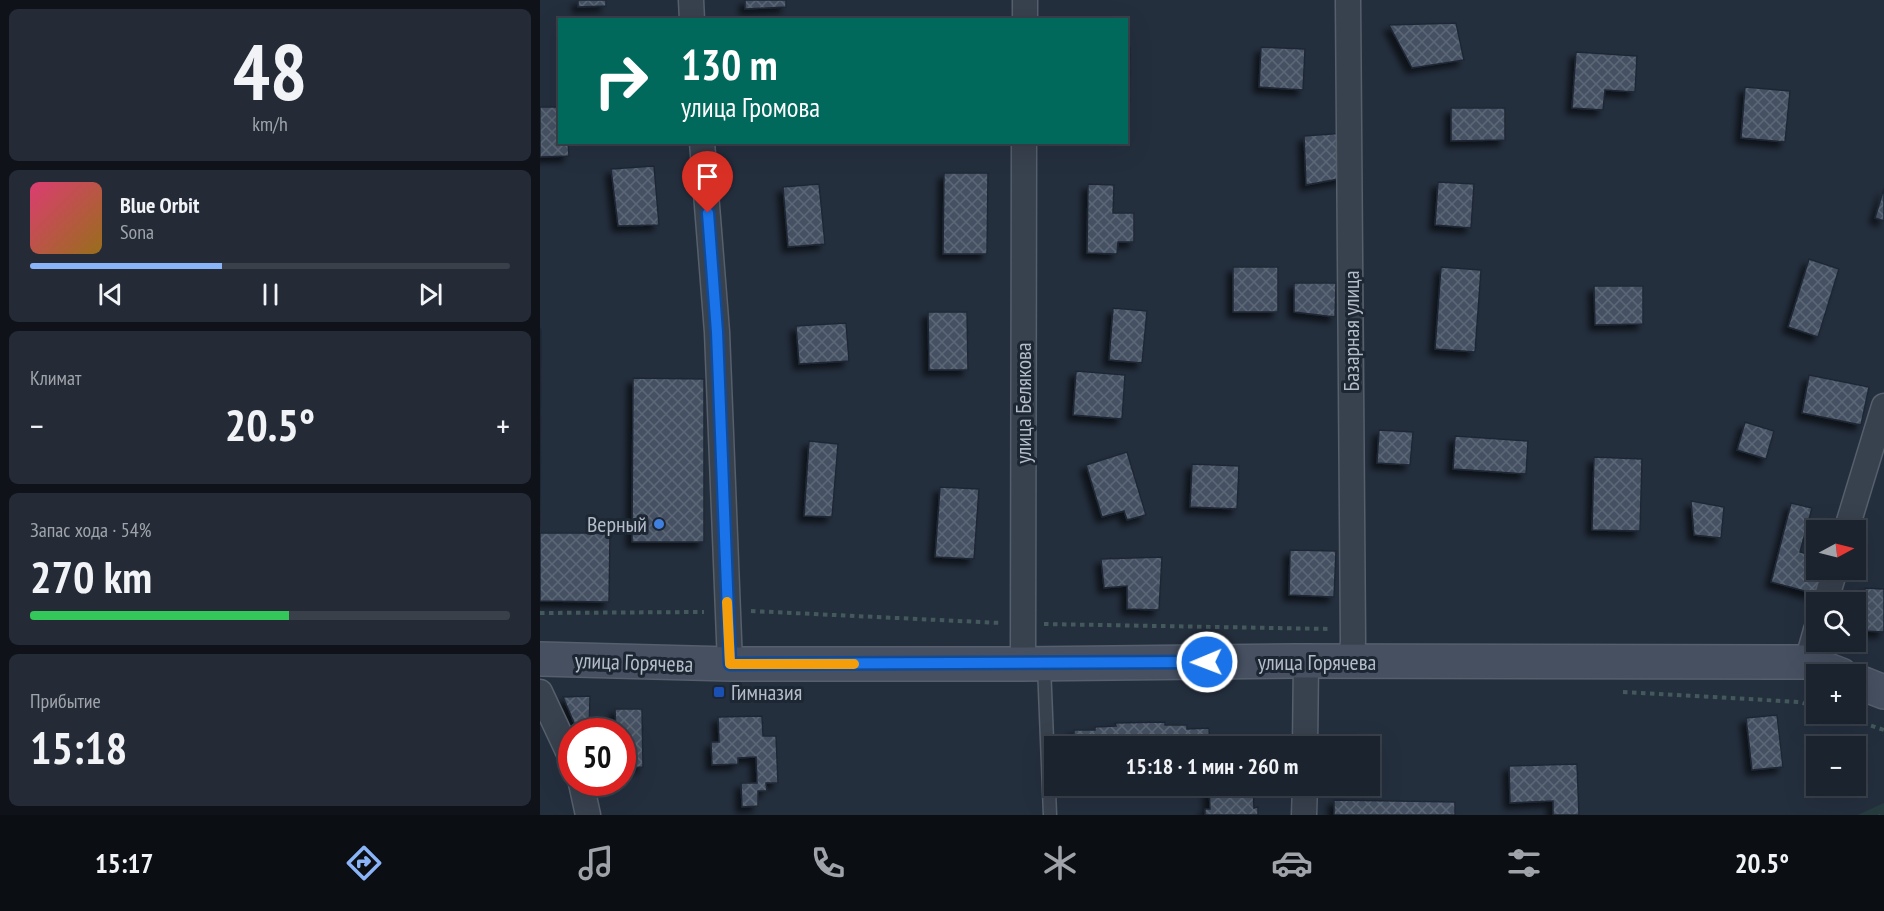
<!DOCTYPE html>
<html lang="ru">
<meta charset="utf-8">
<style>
:root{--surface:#1b232e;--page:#242b36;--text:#f1f3f6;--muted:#a0a4aa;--line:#39404a;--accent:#8ab4f8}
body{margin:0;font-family:"PT Sans Narrow",sans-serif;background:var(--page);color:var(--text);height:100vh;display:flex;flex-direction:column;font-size:22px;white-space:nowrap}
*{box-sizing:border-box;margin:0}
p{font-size:20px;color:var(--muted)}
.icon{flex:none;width:33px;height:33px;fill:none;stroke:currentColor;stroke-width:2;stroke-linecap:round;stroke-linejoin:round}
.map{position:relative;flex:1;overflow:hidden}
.side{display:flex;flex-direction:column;gap:9px;padding:9px;background:#0f1319;width:540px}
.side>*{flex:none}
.guide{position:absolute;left:18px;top:18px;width:570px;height:126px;border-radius:0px;box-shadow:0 6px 24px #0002,0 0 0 2px var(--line);background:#00695c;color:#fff;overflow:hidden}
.needle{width:39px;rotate:83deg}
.tools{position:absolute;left:1266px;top:520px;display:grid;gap:12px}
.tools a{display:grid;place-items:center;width:60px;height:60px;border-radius:0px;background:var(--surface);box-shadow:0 6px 24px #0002,0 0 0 2px var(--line);font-size:30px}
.speed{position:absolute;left:18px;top:718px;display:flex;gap:12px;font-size:30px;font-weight:700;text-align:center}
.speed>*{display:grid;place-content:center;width:78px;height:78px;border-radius:50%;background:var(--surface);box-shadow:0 6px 24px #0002,0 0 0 2px var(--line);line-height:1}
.speed .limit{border:9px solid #d22;background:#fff;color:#111}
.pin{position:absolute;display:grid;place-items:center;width:51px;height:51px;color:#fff;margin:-62px -26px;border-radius:50% 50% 50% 0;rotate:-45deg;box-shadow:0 0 6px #0007}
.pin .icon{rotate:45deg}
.me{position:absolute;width:66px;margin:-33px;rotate:269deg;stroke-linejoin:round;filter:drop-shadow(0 0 4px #0008)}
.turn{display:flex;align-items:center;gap:21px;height:126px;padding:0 24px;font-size:27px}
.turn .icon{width:78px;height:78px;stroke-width:2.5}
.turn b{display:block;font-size:42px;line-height:51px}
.big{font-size:45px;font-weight:700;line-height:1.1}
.side .tile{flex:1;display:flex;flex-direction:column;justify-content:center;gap:9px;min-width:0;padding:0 21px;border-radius:9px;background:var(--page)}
.side .dial{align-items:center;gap:0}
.dial b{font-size:78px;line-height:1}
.song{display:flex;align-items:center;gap:18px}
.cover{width:72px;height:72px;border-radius:9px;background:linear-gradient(135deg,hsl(340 70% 55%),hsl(40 70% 35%))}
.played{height:6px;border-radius:3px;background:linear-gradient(90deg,var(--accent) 40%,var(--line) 40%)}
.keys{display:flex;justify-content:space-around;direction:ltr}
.heat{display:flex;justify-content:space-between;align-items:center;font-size:33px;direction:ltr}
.charge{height:9px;border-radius:4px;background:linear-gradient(90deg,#34c759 54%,var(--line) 0)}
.trip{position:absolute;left:504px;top:736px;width:336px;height:60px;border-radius:0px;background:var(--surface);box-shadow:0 6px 24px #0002,0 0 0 2px var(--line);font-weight:700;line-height:60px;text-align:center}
.tab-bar{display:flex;height:96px;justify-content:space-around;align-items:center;background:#0b0e12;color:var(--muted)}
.tab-bar .icon{width:42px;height:42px}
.tab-bar .current{color:var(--accent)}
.tab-bar b{font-size:27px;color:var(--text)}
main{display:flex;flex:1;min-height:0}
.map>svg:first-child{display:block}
.park{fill:url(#park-tufts)}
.building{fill:url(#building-cross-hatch);stroke:#1f2835;stroke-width:1.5;filter:url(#shadow)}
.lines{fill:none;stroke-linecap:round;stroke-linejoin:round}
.lane-casing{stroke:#565f6c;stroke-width:15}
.street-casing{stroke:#565f6c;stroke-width:27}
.secondary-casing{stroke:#565f6c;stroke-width:36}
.path{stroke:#44595c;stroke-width:4;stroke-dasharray:4.5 4.5;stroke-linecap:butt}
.lane{stroke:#38414e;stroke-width:12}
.street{stroke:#38414e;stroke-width:24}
.secondary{stroke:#465061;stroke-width:33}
.route-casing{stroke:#114b97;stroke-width:15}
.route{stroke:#1a73e8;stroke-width:10}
.slow{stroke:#f59e0b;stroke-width:10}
.shop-dot{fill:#3f7fe0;stroke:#1d2633;stroke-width:2}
.transit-dot{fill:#1a4fb4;stroke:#1d2633;stroke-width:2}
.labels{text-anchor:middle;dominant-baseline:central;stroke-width:6;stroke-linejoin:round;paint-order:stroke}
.street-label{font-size:22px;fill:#b4bcc9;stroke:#1d2633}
.poi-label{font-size:22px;fill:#b4bcc9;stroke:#1d2633;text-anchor:end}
</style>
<main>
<section class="side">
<div class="tile dial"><b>48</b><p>km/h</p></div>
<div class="tile">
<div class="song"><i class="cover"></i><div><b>Blue Orbit</b><p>Sona</p></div></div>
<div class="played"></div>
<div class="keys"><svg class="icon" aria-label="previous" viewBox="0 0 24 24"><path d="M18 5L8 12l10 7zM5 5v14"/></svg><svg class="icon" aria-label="pause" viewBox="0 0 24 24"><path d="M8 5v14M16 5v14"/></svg><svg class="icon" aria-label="next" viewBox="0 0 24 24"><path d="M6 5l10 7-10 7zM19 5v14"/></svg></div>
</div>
<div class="tile"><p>Климат</p>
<div class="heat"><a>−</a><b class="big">20.5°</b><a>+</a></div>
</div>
<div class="tile"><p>Запас хода · 54%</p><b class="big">270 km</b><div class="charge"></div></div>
<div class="tile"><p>Прибытие</p><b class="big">15:18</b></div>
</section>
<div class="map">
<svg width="1344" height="815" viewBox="0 0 1344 815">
<defs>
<pattern id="park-tufts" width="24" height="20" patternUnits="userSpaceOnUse" patternTransform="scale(1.5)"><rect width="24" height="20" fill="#263c3f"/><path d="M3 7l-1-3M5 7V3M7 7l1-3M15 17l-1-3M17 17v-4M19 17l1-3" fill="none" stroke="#435659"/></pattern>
<pattern id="building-cross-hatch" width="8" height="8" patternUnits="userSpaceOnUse" patternTransform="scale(1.5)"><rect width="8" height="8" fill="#455162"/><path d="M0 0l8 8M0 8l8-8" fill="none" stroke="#5d6877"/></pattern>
<filter id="shadow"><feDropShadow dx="-5.5" dy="5.5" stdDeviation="3" flood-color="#0009"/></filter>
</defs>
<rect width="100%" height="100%" fill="#242f3e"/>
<path class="park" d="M1344 803V815H1318Z"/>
<path class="building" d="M38 0H66V6L38 7Z
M205 0H246V7L205 9Z
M916 23 924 60 872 68 849 25Z
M586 47H590L589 127H586Z
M721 47 765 49 763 90 719 87Z
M1036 52 1097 56 1095 92 1065 90 1063 110 1032 108Z
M1205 87 1250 91 1245 142 1201 138Z
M0 107H20V142H28L29 156 0 157Z
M911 108H965V140L911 141Z
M806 133 804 178 766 185 764 136Z
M114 166 119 225 78 226 71 169Z
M404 173H448L447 254H403Z
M898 182 934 184 931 228 895 225Z
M279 184 285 244 248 247 243 187Z
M548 184 574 185 573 213H594V242H578L577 254 547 253Z
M1344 188V221L1335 218Z
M1269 259 1299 269 1278 337 1248 327Z
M693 267H738V312H693Z
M901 267 941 270 935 352 895 349Z
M754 283H796L795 317 754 312Z
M1054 286H1103V324L1055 325Z
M573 308 607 311 602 363 569 360Z
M388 312H427L428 370H389Z
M306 323 309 361 259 364 256 326Z
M0 329H1L0 527Z
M536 371 585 375 582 419 533 415Z
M1269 375 1329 387 1321 425 1262 413Z
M93 378 164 379V542H92Z
M1205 422 1234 431 1226 459 1197 450Z
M839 430 873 432 870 465 837 463Z
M915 436 988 441 986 474 913 469Z
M269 441 298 444 292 517 264 516Z
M587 452 606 515 587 520 584 511 562 517 546 465Z
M1054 457 1102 459 1100 531 1052 530Z
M652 464 699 466 697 509 650 507Z
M400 487 439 489 434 559 395 557Z
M1151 501 1184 507 1181 538 1154 535Z
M1251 503 1272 508 1260 552 1276 556V570H1282L1276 594 1231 582Z
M0 533H70L69 602 0 601Z
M750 550 796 551 794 597 749 595Z
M622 557 619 610 587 609V586L564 588 561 559Z
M1325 588 1344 589V632L1323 631Z
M50 696 49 732H38L23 697Z
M75 709H102L103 767 82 768V732H76Z
M1237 715 1243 767 1212 770 1206 718Z
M222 716 223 736H236L238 783H226L227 791H218V806L202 807 201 783H217L216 757 198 758V764L172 765 171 742H179L178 717Z
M625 722V725H647V729L669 728 670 747H534V730H555V727L576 726 575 723Z
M1037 764 1039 815H1013V801L970 803 969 766Z
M669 786H713L714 808 718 807V815H665V809H670Z
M794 800 915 802V815H794Z"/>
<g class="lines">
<defs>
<path id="lane" d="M504 665 510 815"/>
<path id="street" d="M151 0 152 20
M808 0 813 641 811 662
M485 20V0
M162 142 177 332 190 664
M1306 531 1344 406
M1285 603 1295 570
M1267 662 1276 630
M483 664 484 142
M0 692 32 760
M765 747 766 661
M41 783 48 815
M764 815 765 786"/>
<path id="secondary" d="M0 659 190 664H483L756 661 1267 662 1301 675
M1316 681 1344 692"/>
</defs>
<use href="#lane" class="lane-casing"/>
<use href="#street" class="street-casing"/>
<use href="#secondary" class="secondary-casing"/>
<path class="path" d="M211 611 461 623
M0 613 164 612
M504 624 791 629
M1083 692 1260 702 1276 707
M1297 714 1344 730"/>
<use href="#lane" class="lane"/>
<use href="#street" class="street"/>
<use href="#secondary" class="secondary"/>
</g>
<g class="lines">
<defs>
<path id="route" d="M168 213 177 332 190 664 667 662"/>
</defs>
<use href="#route" class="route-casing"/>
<use href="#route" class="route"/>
<path class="slow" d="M187 602 190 664H314"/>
</g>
<circle class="shop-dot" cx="119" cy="524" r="6"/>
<rect class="transit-dot" x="173" y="686" width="12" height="12" rx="3"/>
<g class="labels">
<g class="street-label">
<text transform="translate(811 331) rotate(-90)">Базарная улица</text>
<text transform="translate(483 403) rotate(-90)">улица Белякова</text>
<text transform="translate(94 662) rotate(2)">улица Горячева</text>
<text x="777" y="662">улица Горячева</text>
</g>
<g class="poi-label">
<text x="107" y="524">Верный</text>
<text x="191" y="692" text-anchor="start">Гимназия</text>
</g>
</g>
</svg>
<div class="tools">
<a><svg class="needle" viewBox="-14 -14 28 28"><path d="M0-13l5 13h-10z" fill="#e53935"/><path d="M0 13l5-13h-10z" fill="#a0a4aa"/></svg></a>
<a><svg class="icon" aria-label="search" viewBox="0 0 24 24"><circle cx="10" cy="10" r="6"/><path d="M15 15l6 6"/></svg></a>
<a>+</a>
<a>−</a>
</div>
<div class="speed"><div class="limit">50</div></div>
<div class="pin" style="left:168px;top:213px;background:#d93025"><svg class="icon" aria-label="arrive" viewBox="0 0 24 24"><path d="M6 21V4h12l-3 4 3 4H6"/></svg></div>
<svg class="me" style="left:667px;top:662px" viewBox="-20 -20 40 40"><circle r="17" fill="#1a73e8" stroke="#fff" stroke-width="3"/><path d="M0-11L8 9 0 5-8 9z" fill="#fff"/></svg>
<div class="trip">15:18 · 1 мин · 260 m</div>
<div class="guide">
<div class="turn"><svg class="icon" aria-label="right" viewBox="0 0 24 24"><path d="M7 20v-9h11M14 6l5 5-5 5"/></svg><div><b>130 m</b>улица Громова</div></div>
</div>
</div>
</main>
<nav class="tab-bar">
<b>15:17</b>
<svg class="icon current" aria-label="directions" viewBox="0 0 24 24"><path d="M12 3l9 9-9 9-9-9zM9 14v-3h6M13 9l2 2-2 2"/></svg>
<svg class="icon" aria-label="music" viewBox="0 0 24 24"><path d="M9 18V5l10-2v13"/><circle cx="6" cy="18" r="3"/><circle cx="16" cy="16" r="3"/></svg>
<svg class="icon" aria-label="phone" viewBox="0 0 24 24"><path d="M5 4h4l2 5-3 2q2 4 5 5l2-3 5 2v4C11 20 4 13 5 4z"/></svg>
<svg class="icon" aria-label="climate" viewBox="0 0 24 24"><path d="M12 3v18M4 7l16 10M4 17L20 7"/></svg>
<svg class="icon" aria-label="car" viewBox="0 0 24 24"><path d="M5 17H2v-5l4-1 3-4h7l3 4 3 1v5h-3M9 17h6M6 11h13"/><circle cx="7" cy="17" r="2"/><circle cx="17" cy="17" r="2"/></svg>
<svg class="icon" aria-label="filters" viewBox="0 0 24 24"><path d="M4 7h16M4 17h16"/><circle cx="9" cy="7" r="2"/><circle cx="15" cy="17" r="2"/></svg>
<b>20.5°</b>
</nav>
